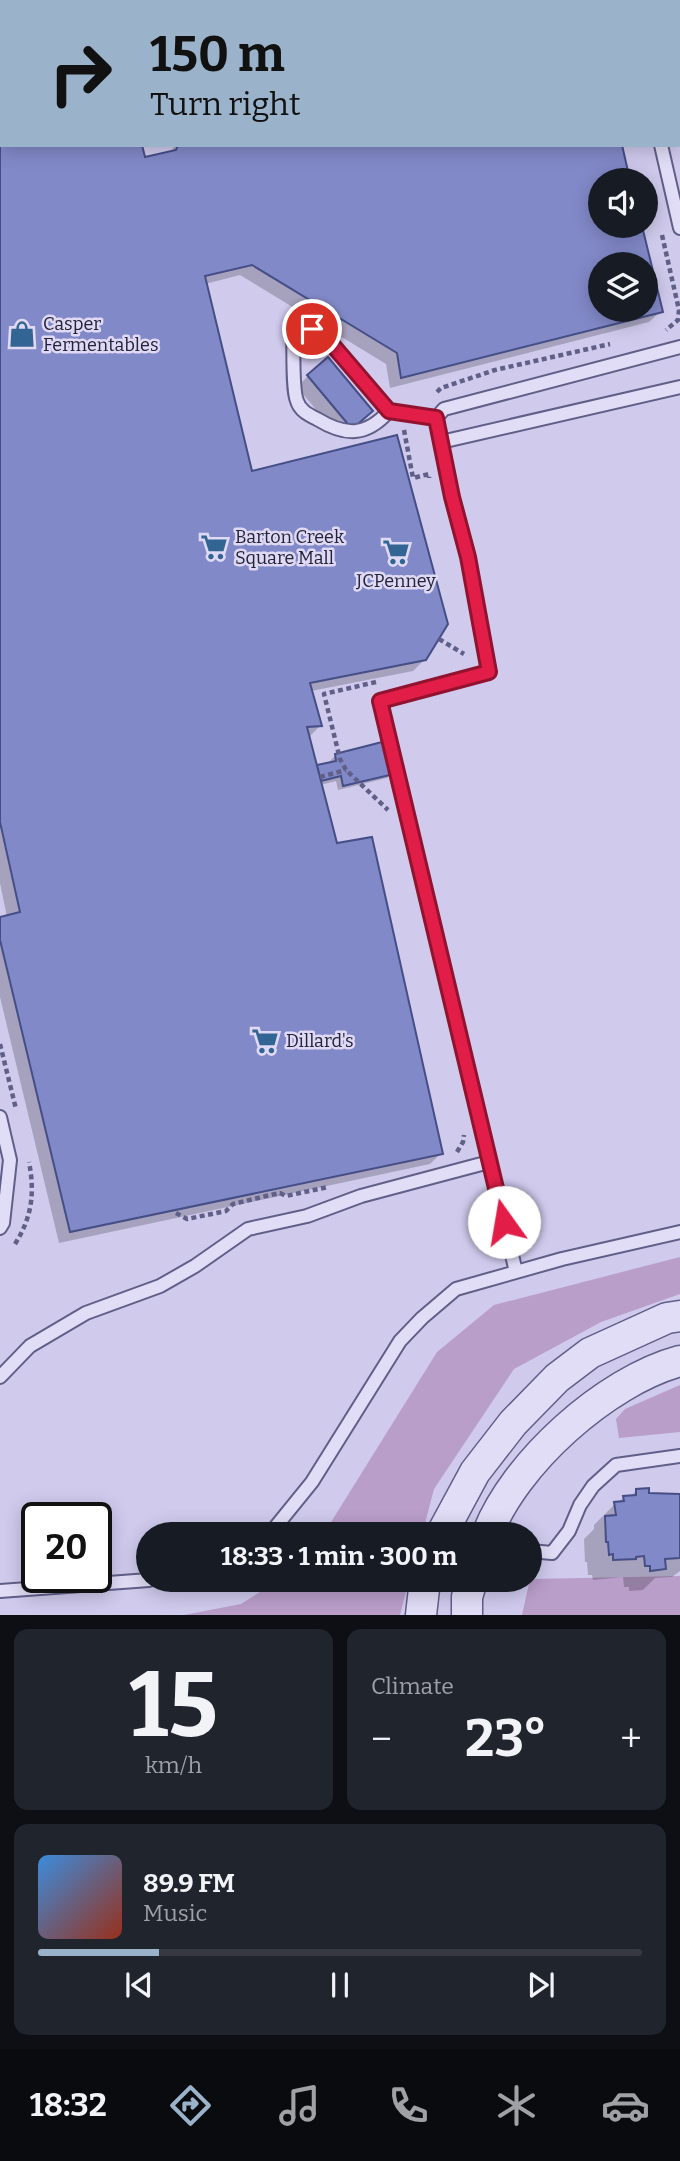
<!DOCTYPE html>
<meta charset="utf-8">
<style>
:root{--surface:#171b24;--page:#20242c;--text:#f1f3f6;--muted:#9ea1a6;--line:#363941;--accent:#9bb3ca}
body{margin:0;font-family:Bitter,serif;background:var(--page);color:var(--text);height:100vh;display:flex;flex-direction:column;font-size:26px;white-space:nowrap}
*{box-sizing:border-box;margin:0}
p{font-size:23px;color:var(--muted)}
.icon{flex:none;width:38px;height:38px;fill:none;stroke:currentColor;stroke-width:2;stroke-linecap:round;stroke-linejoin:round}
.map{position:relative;height:1615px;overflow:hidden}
.sheet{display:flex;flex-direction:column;gap:14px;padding:14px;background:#0d0f14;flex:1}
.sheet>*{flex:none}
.guide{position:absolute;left:0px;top:0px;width:681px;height:147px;box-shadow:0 4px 18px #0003;background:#9bb3ca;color:#111;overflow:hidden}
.controls{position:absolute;left:588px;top:168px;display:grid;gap:14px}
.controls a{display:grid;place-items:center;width:70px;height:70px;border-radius:50%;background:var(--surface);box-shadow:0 4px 18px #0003;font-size:35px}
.speed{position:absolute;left:21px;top:1502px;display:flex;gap:14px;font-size:35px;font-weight:700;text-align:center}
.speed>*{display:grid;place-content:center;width:91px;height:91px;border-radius:50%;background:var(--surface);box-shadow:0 4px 18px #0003;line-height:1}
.speed .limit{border:4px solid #111;border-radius:10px;background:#fff;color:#111}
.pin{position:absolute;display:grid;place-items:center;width:60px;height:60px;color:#fff;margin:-30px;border:4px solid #fff;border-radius:50%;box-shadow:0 2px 7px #0007}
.me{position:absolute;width:77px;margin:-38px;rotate:347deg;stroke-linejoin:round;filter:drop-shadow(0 0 5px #0008)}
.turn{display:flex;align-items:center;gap:24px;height:147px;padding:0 35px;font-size:32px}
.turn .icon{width:91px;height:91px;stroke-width:2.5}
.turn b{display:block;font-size:49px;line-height:60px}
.big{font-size:52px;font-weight:700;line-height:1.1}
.sheet .card{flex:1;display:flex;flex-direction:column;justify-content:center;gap:10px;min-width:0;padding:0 24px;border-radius:14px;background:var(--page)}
.sheet .dial{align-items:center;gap:0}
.dial b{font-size:91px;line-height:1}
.song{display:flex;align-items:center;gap:21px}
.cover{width:84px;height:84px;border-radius:10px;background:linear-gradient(135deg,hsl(210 70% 55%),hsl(10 70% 35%))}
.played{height:7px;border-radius:4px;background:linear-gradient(90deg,var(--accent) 20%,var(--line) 20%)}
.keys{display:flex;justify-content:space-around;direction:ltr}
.heat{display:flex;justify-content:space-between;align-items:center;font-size:38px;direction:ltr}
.sheet .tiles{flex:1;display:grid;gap:14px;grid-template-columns:1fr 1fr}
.card:last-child{grid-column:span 2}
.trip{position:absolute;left:136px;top:1522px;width:406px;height:70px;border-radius:35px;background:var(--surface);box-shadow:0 4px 18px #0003;font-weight:700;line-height:70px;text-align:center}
.tab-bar{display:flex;height:112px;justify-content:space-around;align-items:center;background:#090b0e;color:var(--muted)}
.tab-bar .icon{width:49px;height:49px}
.tab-bar .current{color:var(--accent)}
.tab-bar b{font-size:32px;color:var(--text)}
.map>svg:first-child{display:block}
.green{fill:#b99eca}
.shadow{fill:#0003;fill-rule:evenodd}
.building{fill:#8289c8;stroke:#464e86;stroke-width:2;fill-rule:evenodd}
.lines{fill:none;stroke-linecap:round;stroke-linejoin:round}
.service-casing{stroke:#605f88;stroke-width:16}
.tertiary-casing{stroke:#605f88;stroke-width:33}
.path{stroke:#605f88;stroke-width:4.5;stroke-dasharray:5 3.5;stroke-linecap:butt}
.service{stroke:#e2ddf7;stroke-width:12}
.tertiary{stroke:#e2ddf7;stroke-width:30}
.route-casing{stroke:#92132f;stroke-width:18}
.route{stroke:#e11d48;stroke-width:12}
.labels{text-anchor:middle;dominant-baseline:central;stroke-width:5;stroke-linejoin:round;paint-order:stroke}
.poi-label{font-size:18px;fill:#22223a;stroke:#dfd9f4;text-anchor:start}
</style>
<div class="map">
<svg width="680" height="1615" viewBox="0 0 680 1615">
<rect width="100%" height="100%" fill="#d0caed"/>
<path class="green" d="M680 1257V1294L601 1322 514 1369 434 1489 422 1535H323L437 1352 494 1305Z
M680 1385V1432L619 1438 616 1419 625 1409Z
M680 1576V1615H522L530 1579Z
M279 1580H409L400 1615H184L241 1604Z"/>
<path class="shadow" d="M0 0 132 2H2V145L144 159 170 153 175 145H620L629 180H600V226H640L661 311 649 322 390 388 386 364 240 275 205 284 250 473 425 659 413 671 311 691 320 726 308 738 316 768 331 764 330 761 336 755 392 773 387 778 338 790 336 781 320 785 335 845 441 1153 430 1164 59 1243 0 997V919L7 917 0 883ZM600 264H646V310H600Z
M308 376 359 422 340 438 297 387Z
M636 1491 648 1495 680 1499V1571L672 1577 655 1578 643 1590 629 1591V1587H624L623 1577 593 1580 592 1575H588L587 1562H585L584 1539 594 1529V1525L615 1504 624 1498H629Z"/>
<path class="building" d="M0 0 134 2H2V145H142L145 157 176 150 178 145H622L630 180H600V226H642L663 312 401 378 397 353 252 265 205 276 252 471 397 435 448 624 426 660 310 683 322 726 307 727 337 843 372 837 443 1154 70 1232 0 940V917L20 912 0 822ZM600 264H646V310H600Z
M317 0H586V2H309Z
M328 357 373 411 352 429 307 375Z
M386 741 394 774 343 786 341 776 321 781 317 765 336 761 335 754Z
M649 1488V1493L680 1494V1558L665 1559 666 1569 650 1571V1566H645L644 1556 636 1557V1559L613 1560V1554L609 1555 608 1542H606L605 1516 616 1515 614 1502 624 1501 623 1496 636 1495V1489Z"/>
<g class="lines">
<defs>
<path id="service" d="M170 0V2
M626 0V2
M661 145 680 228
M389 411C366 437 345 436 317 419 309 415 300 411 297 401 292 389 294 351 293 335 305 327 311 329 324 335L389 411 436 418
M441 442 680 387
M0 1117 10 1160 3 1223 0 1228
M516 1272 380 701 489 672 468 557 452 497 436 418 444 409 680 347
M0 1377 30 1346 86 1313 160 1286 195 1266 248 1229 307 1216 361 1196 489 1162
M269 1535 312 1482 400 1341 422 1318 456 1289 562 1259 680 1232
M530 1551 552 1553 569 1531 580 1505 593 1486 616 1465 680 1456
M0 1591 149 1580"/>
<path id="tertiary" d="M441 1535 475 1472 513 1423 557 1378 590 1353 667 1318 680 1316
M487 1535C514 1463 606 1381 680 1361
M421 1615 425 1580
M467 1615V1597L472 1580"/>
</defs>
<use href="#service" class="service-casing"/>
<use href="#tertiary" class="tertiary-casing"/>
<path class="path" d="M137 0 138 2
M225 2 233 0
M662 235 679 310 678 320 666 330
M437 392 441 388 495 370 610 344
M404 430 413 478 429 474V478
M439 639 464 654
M376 682 324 694 340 759 346 770 388 810
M320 777 346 770
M0 1044 16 1109
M457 1152 463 1142 464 1135
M176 1213 187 1219 226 1211 233 1204 266 1196 280 1193 286 1196 328 1187
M15 1244C32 1217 35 1193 29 1162"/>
<use href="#service" class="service"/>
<use href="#tertiary" class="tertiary"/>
</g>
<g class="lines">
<defs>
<path id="route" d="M312 329 324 335 389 411 436 418 452 497 468 557 489 672 380 701 504 1222"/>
</defs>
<use href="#route" class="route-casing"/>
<use href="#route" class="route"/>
</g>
<defs>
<symbol id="shop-bare" viewBox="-9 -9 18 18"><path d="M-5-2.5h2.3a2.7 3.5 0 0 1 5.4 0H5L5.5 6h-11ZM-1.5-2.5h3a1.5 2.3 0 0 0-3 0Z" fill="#326594" stroke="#dfd9f4" stroke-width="2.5" paint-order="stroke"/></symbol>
<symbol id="supermarket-bare" viewBox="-9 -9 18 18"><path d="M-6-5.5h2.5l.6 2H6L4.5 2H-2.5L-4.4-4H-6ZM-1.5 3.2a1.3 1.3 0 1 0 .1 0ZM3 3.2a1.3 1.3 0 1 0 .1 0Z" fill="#326594" stroke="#dfd9f4" stroke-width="2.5" paint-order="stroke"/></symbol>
</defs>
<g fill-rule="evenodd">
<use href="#shop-bare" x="3" y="315" width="38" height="38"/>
<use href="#supermarket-bare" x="195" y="528" width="38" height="38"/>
<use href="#supermarket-bare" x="377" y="533" width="38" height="38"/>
<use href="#supermarket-bare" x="246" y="1022" width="38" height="38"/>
</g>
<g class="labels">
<g class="poi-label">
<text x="43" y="324">Casper<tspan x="43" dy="21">Fermentables</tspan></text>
<text x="235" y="537">Barton Creek<tspan x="235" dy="21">Square Mall</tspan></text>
<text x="396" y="581" text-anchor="middle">JCPenney</text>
<text x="286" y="1041">Dillard's</text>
</g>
</g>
</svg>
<div class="controls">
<a><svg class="icon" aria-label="sound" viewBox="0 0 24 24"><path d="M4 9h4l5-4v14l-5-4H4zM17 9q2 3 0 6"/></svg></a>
<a><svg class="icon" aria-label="layers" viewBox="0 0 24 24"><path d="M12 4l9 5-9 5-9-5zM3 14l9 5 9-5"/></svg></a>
</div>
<div class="speed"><div class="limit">20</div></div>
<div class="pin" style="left:312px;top:329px;background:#d93025"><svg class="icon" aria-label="arrive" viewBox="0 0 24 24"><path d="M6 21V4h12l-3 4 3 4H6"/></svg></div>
<svg class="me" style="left:504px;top:1222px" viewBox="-20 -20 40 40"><circle r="19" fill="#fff"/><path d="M0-13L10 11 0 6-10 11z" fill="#e11d48"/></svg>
<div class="trip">18:33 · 1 min · 300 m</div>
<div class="guide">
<div class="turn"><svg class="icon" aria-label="right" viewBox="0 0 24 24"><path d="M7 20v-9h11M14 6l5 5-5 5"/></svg><div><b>150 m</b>Turn right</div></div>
</div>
</div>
<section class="sheet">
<div class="tiles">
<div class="card dial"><b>15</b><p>km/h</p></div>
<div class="card"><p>Climate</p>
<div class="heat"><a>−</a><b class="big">23°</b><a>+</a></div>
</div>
<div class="card">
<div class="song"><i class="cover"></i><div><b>89.9 FM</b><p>Music</p></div></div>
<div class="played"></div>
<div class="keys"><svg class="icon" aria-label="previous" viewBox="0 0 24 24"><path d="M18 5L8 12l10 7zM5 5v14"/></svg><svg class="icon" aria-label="pause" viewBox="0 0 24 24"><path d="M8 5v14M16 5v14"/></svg><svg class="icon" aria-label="next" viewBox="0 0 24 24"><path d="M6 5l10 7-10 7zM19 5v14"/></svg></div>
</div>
</div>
</section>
<nav class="tab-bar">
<b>18:32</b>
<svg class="icon current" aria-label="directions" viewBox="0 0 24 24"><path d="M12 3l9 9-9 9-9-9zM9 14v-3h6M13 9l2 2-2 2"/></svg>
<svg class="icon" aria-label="music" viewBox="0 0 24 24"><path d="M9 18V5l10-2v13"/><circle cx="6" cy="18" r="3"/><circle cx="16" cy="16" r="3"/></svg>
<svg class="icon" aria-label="phone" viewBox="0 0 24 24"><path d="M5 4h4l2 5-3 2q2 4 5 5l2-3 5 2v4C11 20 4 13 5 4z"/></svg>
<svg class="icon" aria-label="climate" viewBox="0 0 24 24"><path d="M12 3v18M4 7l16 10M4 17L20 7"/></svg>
<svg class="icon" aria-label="car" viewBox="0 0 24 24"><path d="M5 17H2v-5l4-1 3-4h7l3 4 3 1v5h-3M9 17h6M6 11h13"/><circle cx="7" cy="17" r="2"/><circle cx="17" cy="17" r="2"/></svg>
</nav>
